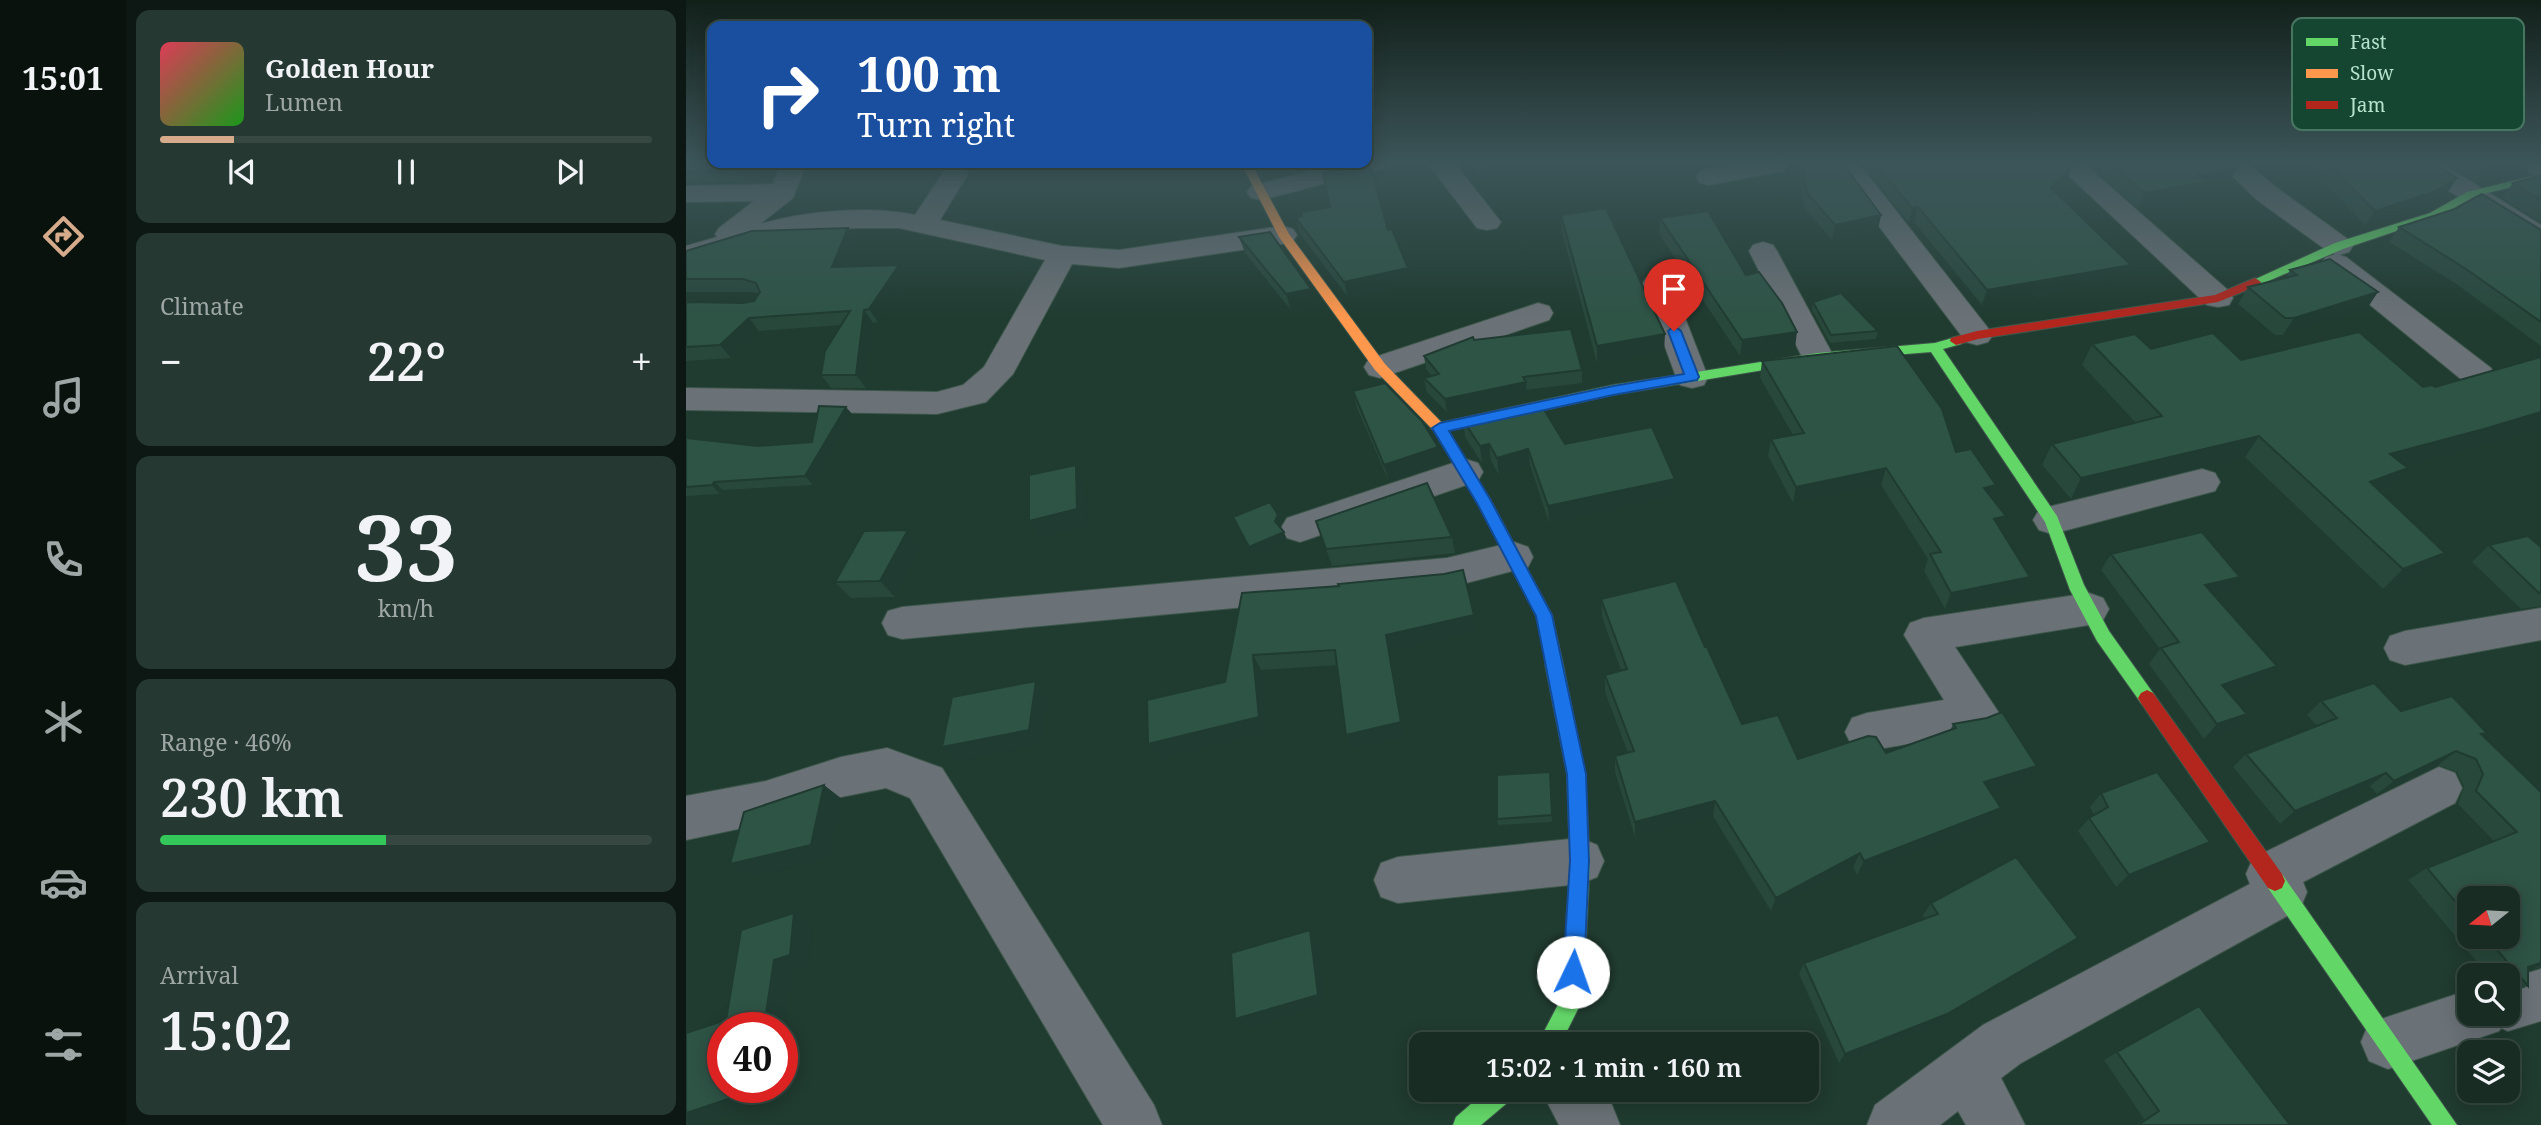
<!DOCTYPE html>
<meta charset="utf-8">
<style>
:root{--surface:#182c24;--page:#253831;--text:#f1f3f6;--muted:#9fa7a6;--line:#364841;--accent:#d6ab8b}
body{margin:0;font-family:"Noto Serif",serif;background:var(--page);color:var(--text);height:100vh;display:flex;flex-direction:column;font-size:26px;white-space:nowrap}
*{box-sizing:border-box;margin:0}
p{font-size:23px;color:var(--muted)}
.icon{flex:none;width:38px;height:38px;fill:none;stroke:currentColor;stroke-width:2;stroke-linecap:round;stroke-linejoin:round}
.map{position:relative;flex:1;overflow:hidden}
.details{display:flex;flex-direction:column;gap:10px;padding:10px;background:#0d1814;width:560px}
.details>*{flex:none}
.guide{position:absolute;left:21px;top:21px;width:665px;height:147px;border-radius:14px;box-shadow:0 4px 18px #0003,0 0 0 2px var(--line);background:#1a4fa0;color:#fff;overflow:hidden}
.needle{width:46px;rotate:252deg}
.tools{position:absolute;left:1771px;top:886px;display:grid;gap:14px}
.tools a{display:grid;place-items:center;width:63px;height:63px;border-radius:14px;background:var(--surface);box-shadow:0 4px 18px #0003,0 0 0 2px var(--line);font-size:35px}
.speed{position:absolute;left:21px;top:1012px;display:flex;gap:14px;font-size:35px;font-weight:700;text-align:center}
.speed>*{display:grid;place-content:center;width:91px;height:91px;border-radius:50%;background:var(--surface);box-shadow:0 4px 18px #0003,0 0 0 2px var(--line);line-height:1}
.speed .limit{border:10px solid #d22;background:#fff;color:#111}
.pin{position:absolute;display:grid;place-items:center;width:60px;height:60px;color:#fff;margin:-72px -30px;border-radius:50% 50% 50% 0;rotate:-45deg;box-shadow:0 0 7px #0007}
.pin .icon{rotate:45deg}
.me{position:absolute;width:77px;margin:-38px;rotate:3deg;stroke-linejoin:round;filter:drop-shadow(0 0 5px #0008)}
.turn{display:flex;align-items:center;gap:24px;height:147px;padding:0 35px;font-size:32px}
.turn .icon{width:91px;height:91px;stroke-width:2.5}
.turn b{display:block;font-size:49px;line-height:60px}
.big{font-size:52px;font-weight:600;line-height:1.1}
.details .card{flex:1;display:flex;flex-direction:column;justify-content:center;gap:10px;min-width:0;padding:0 24px;border-radius:14px;background:var(--page)}
.details .dial{align-items:center;gap:0}
.dial b{font-size:91px;line-height:1}
.song{display:flex;align-items:center;gap:21px}
.cover{width:84px;height:84px;border-radius:10px;background:linear-gradient(135deg,hsl(350 70% 55%),hsl(120 70% 35%))}
.played{height:7px;border-radius:4px;background:linear-gradient(90deg,var(--accent) 15%,var(--line) 15%)}
.keys{display:flex;justify-content:space-around;direction:ltr}
.heat{display:flex;justify-content:space-between;align-items:center;font-size:38px;direction:ltr}
.charge{height:10px;border-radius:5px;background:linear-gradient(90deg,#34c759 46%,var(--line) 0)}
.trip{position:absolute;left:723px;top:1032px;width:410px;height:70px;border-radius:14px;background:var(--surface);box-shadow:0 4px 18px #0003,0 0 0 2px var(--line);font-weight:600;line-height:70px;text-align:center}
main{display:flex;flex:1;min-height:0}
.tabs{display:flex;flex-direction:column;width:126px;justify-content:space-around;align-items:center;background:#0a120e;color:var(--muted)}
.tabs .icon{width:49px;height:49px}
.tabs .on{color:var(--accent)}
.tabs b{font-size:32px;color:var(--text)}
.map>svg:first-child{display:block}
.lines{fill:none;stroke-linecap:round;stroke-linejoin:round}
.street-casing{stroke:#3e574b;stroke-width:2}
.fast-casing{stroke:#3e574b;stroke-width:2}
.slow-casing{stroke:#3e574b;stroke-width:2}
.jam-casing{stroke:#3e574b;stroke-width:2}
.street{fill:#6b7277;fill-rule:evenodd}
.fast{fill:#63d668;fill-rule:evenodd}
.slow{fill:#ff974d;fill-rule:evenodd}
.jam{fill:#b3261e;fill-rule:evenodd}
.wall{fill:#28483c;fill-rule:evenodd}
.shaded-wall{fill:#203b31}
.building{fill:#2e5446;stroke:#203b31;stroke-width:2}
.route{fill:#1a73e8;stroke:#114b97;stroke-width:2}
.key{fill:#154632;stroke:#467560;stroke-width:2}
.key-label{font-size:19px;fill:#b7e2cc}
</style>
<main>
<nav class="tabs">
<b>15:01</b>
<svg class="icon on" aria-label="directions" viewBox="0 0 24 24"><path d="M12 3l9 9-9 9-9-9zM9 14v-3h6M13 9l2 2-2 2"/></svg>
<svg class="icon" aria-label="music" viewBox="0 0 24 24"><path d="M9 18V5l10-2v13"/><circle cx="6" cy="18" r="3"/><circle cx="16" cy="16" r="3"/></svg>
<svg class="icon" aria-label="phone" viewBox="0 0 24 24"><path d="M5 4h4l2 5-3 2q2 4 5 5l2-3 5 2v4C11 20 4 13 5 4z"/></svg>
<svg class="icon" aria-label="climate" viewBox="0 0 24 24"><path d="M12 3v18M4 7l16 10M4 17L20 7"/></svg>
<svg class="icon" aria-label="car" viewBox="0 0 24 24"><path d="M5 17H2v-5l4-1 3-4h7l3 4 3 1v5h-3M9 17h6M6 11h13"/><circle cx="7" cy="17" r="2"/><circle cx="17" cy="17" r="2"/></svg>
<svg class="icon" aria-label="filters" viewBox="0 0 24 24"><path d="M4 7h16M4 17h16"/><circle cx="9" cy="7" r="2"/><circle cx="15" cy="17" r="2"/></svg>
</nav>
<section class="details">
<div class="card">
<div class="song"><i class="cover"></i><div><b>Golden Hour</b><p>Lumen</p></div></div>
<div class="played"></div>
<div class="keys"><svg class="icon" aria-label="previous" viewBox="0 0 24 24"><path d="M18 5L8 12l10 7zM5 5v14"/></svg><svg class="icon" aria-label="pause" viewBox="0 0 24 24"><path d="M8 5v14M16 5v14"/></svg><svg class="icon" aria-label="next" viewBox="0 0 24 24"><path d="M6 5l10 7-10 7zM19 5v14"/></svg></div>
</div>
<div class="card"><p>Climate</p>
<div class="heat"><a>−</a><b class="big">22°</b><a>+</a></div>
</div>
<div class="card dial"><b>33</b><p>km/h</p></div>
<div class="card"><p>Range · 46%</p><b class="big">230 km</b><div class="charge"></div></div>
<div class="card"><p>Arrival</p><b class="big">15:02</b></div>
</section>
<div class="map">
<svg width="1855" height="1125" viewBox="0 0 1855 1125">
<rect width="100%" height="100%" fill="#203b30"/>
<g class="lines">
<defs>
<path id="street" d="M707 161 703 167 575 200 565 198 561 192 565 186 656 163Z
M740 161H767L815 222 811 228 801 230 791 228Z
M1068 161H1099L1102 165 1098 171 1023 185 1014 183 1010 177 1014 171Z
M1144 161H1171L1302 328 1307 335 1302 342 1291 345 1280 342Z
M1367 161H1395L1543 291 1547 298 1543 305 1532 307 1521 305Z
M1531 161H1559L1591 188 1663 240 1667 246 1663 252 1653 255 1643 252 1571 200Z
M1721 161H1752L1855 225V246L1845 243 1725 167Z
M1831 161H1855V176L1846 174Z
M95 163H121L107 198 74 224C118 211 184 205 229 215L260 168 269 166 278 168 282 174 254 220 376 246 433 250 597 226 607 229 611 235 607 241 597 244 433 268 386 264 327 374 300 402 251 414 0 410V388L251 392 277 385 298 367 359 260 213 228H171L105 232 0 264V246L31 237 29 234 33 228 68 201 0 202V186L87 184Z
M1077 242 1087 245 1091 251 1148 357 1143 364 1132 367 1121 364 1116 357 1063 251 1067 245Z
M1650 254 1660 257 1805 368 1809 376 1805 384 1793 387 1781 384 1640 269 1635 263 1640 257Z
M971 275 982 278 986 284 1022 377 1018 385 1006 388 994 385 990 377 956 284 960 278Z
M852 303 863 306 867 313 863 320 694 378 683 375 678 367 683 359Z
M779 459 792 463 797 472 792 481 614 542 601 538 595 528 601 518Z
M1516 469 1529 473 1534 482 1529 491 1366 534 1353 530 1347 520 1353 510 1366 506Z
M828 542 842 547 847 557 842 567 761 588 216 639 202 635 196 623 202 611 216 607 761 558Z
M1403 593 1417 598 1423 609 1417 620 1403 625 1269 647 1313 713 1306 726 1291 732 1181 751 1166 746 1159 732 1166 718 1181 713 1258 700 1218 635 1224 623 1238 618Z
M1855 608V640L1719 665 1704 660 1698 648 1704 636 1719 631Z
M201 748 256 768 468 1105 476 1125H417L224 798 200 788 155 797 80 823 0 840V796L80 781 155 757Z
M1753 767 1769 773 1776 788 1769 803 1617 882 1621 892 1614 909 1335 1063 1315 1078 1339 1125H1280L1272 1111 1254 1125H1181L1189 1105 1297 1025 1564 884 1560 874 1567 858Z
M894 838 911 845 918 861 911 877 894 884 712 903 695 897 688 880 695 863 712 857Z
M1855 969V1021L1822 1031 1815 1028 1813 1031 1702 1069 1683 1061 1675 1042 1683 1023 1783 990V1013H1822V979Z
M855 1090H915L926 1105 934 1125H873Z"/>
<path id="fast" d="M1855 174V180L1789 196 1752 217 1657 249 1573 285 1569 286 1563 282 1649 243 1744 213 1781 192Z
M1270 337 1276 341 1275 344 1257 349 1371 516 1398 585 1423 631 1467 693 1470 698 1467 703 1461 706 1455 703 1411 641 1384 590 1359 522 1245 352 1132 361 927 395 753 433 746 428 753 423 927 385 1132 353 1249 343Z
M868 657 874 659 877 664 899 774 904 861 897 999 874 1045H851L876 997 884 861 881 774 859 664 862 659Z
M1589 871 1596 874 1771 1125H1746L1582 888 1579 881 1582 874Z
M801 1090H830L827 1098 795 1125H767L770 1117Z"/>
<path id="slow" d="M555 163H565L603 234 699 364 758 425 804 499 866 615 877 664 874 669 868 671 862 669 850 615 793 505 748 431 689 370 593 237Z"/>
<path id="jam" d="M1569 278 1575 282 1573 285 1532 302 1292 339 1270 345 1264 341 1265 338 1291 331 1529 295Z
M1461 690 1467 693 1596 874 1599 881 1596 888 1589 891 1582 888 1455 703 1452 698 1455 693Z"/>
</defs>
<use href="#street" class="street-casing"/>
<use href="#fast" class="fast-casing"/>
<use href="#slow" class="slow-casing"/>
<use href="#jam" class="jam-casing"/>
<use href="#street" class="street"/>
<use href="#fast" class="fast"/>
<use href="#slow" class="slow"/>
<use href="#jam" class="jam"/>
</g>
<path class="wall" d="M0 161 71 163 59 181 0 183Z
M784 161H867V169L795 180Z
M1111 161H1155L1195 215 1192 229 1146 240 1118 207Z
M1173 161H1384L1387 164 1382 178 1369 192 1438 280 1296 305 1228 222 1223 223Z
M1399 161H1542L1543 182 1520 186 1515 197 1452 208Z
M1618 161H1743L1761 193 1737 207 1679 225Z
M1757 161H1845L1838 170 1790 182Z
M1855 175V222L1816 198 1827 183Z
M875 215 978 352 911 363 876 232Z
M610 218 702 230 725 284 662 297 614 234Z
M974 218 1060 275 1109 348 1054 356 973 234Z
M1713 227 1855 230V346L1769 283 1703 242Z
M553 237 625 289 629 305 605 310 559 253Z
M171 240 161 266 222 278 192 322 187 323 180 388H145L135 375 155 325 73 331 45 358 0 361V302L57 303 68 301 73 294 67 292H0V251Z
M1604 270 1680 310 1597 335H1589L1552 304 1562 287 1600 278Z
M1127 302 1192 331 1190 339 1144 343 1126 310Z
M788 340 896 370V383L840 390 841 395 761 412 740 391 738 378 746 376 740 369 738 356Z
M1406 344 1465 349 1555 360 1737 387H1749L1855 357V427L1779 451 1719 466 1704 489 1695 493 1759 553 1738 574 1697 589 1559 457 1385 499 1356 465 1366 444 1450 423 1396 365Z
M1076 361 1270 452 1310 485 1305 497 1320 516 1314 529 1344 577 1336 593 1259 609 1238 571 1242 559 1195 485 1107 503 1082 456 1085 439 1107 435 1074 378Z
M667 391 755 464 703 482 671 408Z
M167 415 127 485 37 490 34 494 0 496V438L72 446 126 442Z
M777 420 879 444 989 479 988 496 863 523 844 465 813 475 805 461 796 463 779 437Z
M630 521 766 537 769 553 646 566Z
M1803 545 1855 547V606L1835 609 1786 562Z
M236 546 209 597 165 598 149 582Z
M1425 554 1541 593 1529 596 1591 666 1577 681 1543 693 1561 714 1547 729 1518 739 1463 664 1474 649 1415 570Z
M556 593 791 631 704 651 719 737 666 749 660 735 651 665 575 670 581 732 472 759 462 744 539 682Z
M915 599 1019 647 1056 724 1112 759 1200 753 1264 731 1267 724 1340 782 1305 792 1315 808 1305 824 1171 875 1167 867 1085 911 1027 816 949 837 929 772V756L942 753 919 692V675L935 670 916 617Z
M1635 701 1715 711 1801 733 1797 736 1855 792V967L1842 970V986L1822 995V975H1802L1722 880 1741 868 1808 841 1772 804 1778 787 1771 772 1752 765 1691 794 1684 786 1594 824 1547 767 1560 754 1631 726 1621 715ZM1783 898 1822 936H1783Z
M864 772 866 822 812 825 811 819Z
M1415 793 1510 855 1430 887 1392 831 1403 818 1408 815 1404 807Z
M1245 903 1380 950 1252 1024 1153 1063 1113 974 1118 963 1239 919 1237 915Z
M1431 1052 1604 1125H1449L1458 1119 1418 1060Z"/>
<path class="shaded-wall" d="M840 161H867V169L795 180 793 168Z
M1827 161H1845L1838 170 1790 182 1801 167Z
M55 163H71L59 181 51 170Z
M1387 164 1382 178 1359 203 1365 188Z
M1551 168 1543 182 1520 186 1515 197 1452 208 1459 193 1511 175Z
M1771 178 1761 193 1737 207 1679 225 1689 211Z
M1232 207 1228 222 1223 223 1226 208Z
M1195 215 1192 229 1146 240 1149 225Z
M162 228 171 240 155 280 146 267Z
M213 265 222 278 192 322 183 309Z
M1445 265 1438 280 1296 305 1301 290Z
M722 268 725 284 662 297 658 282Z
M625 289 629 305 605 310 600 294Z
M1692 292 1680 310 1597 335 1608 318Z
M178 310 187 323 180 388 170 375Z
M63 318 73 331 45 358 34 345Z
M1111 332 1109 348 1054 356 1056 340Z
M979 334 978 352 911 363V346Z
M840 382 841 395 761 412 759 399Z
M160 407 167 415 127 485 119 476Z
M1855 412V427L1779 451 1686 475 1704 454Z
M1573 436 1559 457 1385 499 1395 478Z
M803 444 805 461 796 463 794 446Z
M752 447 755 464 703 482 698 465Z
M842 449 844 465 813 475 811 458Z
M390 465 399 482 401 526 354 538 343 521Z
M1200 468 1195 485 1107 503 1110 487Z
M1722 468 1704 489 1666 503 1684 482Z
M989 479 988 496 863 523 862 506Z
M28 482 37 490 34 494 26 485Z
M1310 485 1303 502 1298 488Z
M592 515 595 523 593 529 589 521Z
M1320 516 1312 533 1308 519Z
M222 530 236 546 209 597 194 581Z
M598 532 601 541 566 556 563 547Z
M1759 553 1738 574 1697 589 1717 569Z
M1344 577 1336 593 1259 609 1265 593Z
M1554 577 1541 593 1507 601 1519 585Z
M788 615 791 631 704 651 719 737 666 749 660 735 700 635Z
M567 655 575 670 581 732 472 759 462 744 573 717Z
M1591 666 1577 681 1523 700 1536 685Z
M350 681 362 696 356 744 271 761 256 747Z
M1561 714 1547 729 1518 739 1531 724Z
M1770 751 1752 765 1691 794 1708 781Z
M1351 766 1340 782 1288 798 1298 782Z
M1700 773 1684 786 1594 824 1609 811Z
M138 785 156 799 144 858 66 877 44 864Z
M1029 801 1027 816 949 837V822Z
M1315 808 1305 824 1171 875 1178 861Z
M1524 842 1510 855 1430 887 1443 875Z
M1174 853 1167 867 1085 911 1090 898Z
M108 913 127 923 123 965 107 970 96 1050V1027H78L88 960Z
M624 930 632 941 640 1005 559 1029 549 1019Z
M1392 938 1380 950 1252 1024 1153 1063 1159 1054Z
M1855 963 1854 966 1831 974 1842 967Z
M69 1087H91L90 1098 9 1125H0V1113Z"/>
<path class="building" d="M0 161H26V163H55L51 170 0 172Z
M790 161H840L793 168Z
M1116 161H1155L1195 215 1149 225 1121 193Z
M1187 161H1384L1387 164 1365 188 1445 265 1301 290 1232 207 1226 208Z
M1421 161H1542L1551 168 1511 175 1522 182 1459 193Z
M1640 161H1743L1771 178 1747 192 1689 211Z
M1790 161H1827L1801 167Z
M684 165 702 230 706 229 722 268 658 282 610 218 616 216 615 212 644 207 637 172Z
M1855 175V200L1827 183Z
M1796 194 1855 230V322L1780 269 1713 227 1769 209Z
M920 208 979 334 911 346 875 215Z
M1022 211 1060 275 1073 272 1096 303 1111 332 1056 340 974 218Z
M162 228 146 267 213 265 183 309 178 310 170 375H135L139 351 164 311 63 318 34 345 0 347V302L57 303 68 301 74 292 70 283 57 279H0V251L66 231Z
M584 232 625 289 600 294 553 237Z
M1644 259 1692 292 1608 318H1599L1562 287 1611 275 1604 270Z
M1155 293 1192 331 1145 335 1127 302Z
M885 329 896 370 837 377 840 382 759 399 738 378 753 374 738 356 787 337 788 340Z
M1673 332 1737 387 1746 385 1749 387 1855 357V412L1798 429 1704 454 1722 468 1684 482 1759 553 1717 569 1573 436 1395 478 1366 444 1476 416 1406 344 1449 334 1465 349 1527 333 1555 360Z
M1211 346 1256 409 1270 452 1285 449 1310 485 1298 488 1320 516 1308 519 1344 577 1265 593 1244 554 1255 552 1200 468 1110 487 1085 439 1118 433 1076 361Z
M699 383 736 421 752 447 698 465 667 391Z
M854 403 879 444 966 427 989 479 862 506 842 449 811 458 803 444 794 446 777 420Z
M133 406 160 407 119 476 28 482 26 485 0 487V438L72 446 126 442Z
M390 465 391 509 343 521V475Z
M741 483 766 537 640 549 630 521Z
M584 502 592 515 589 521 598 532 563 547 547 517Z
M222 530 194 581 149 582 178 531Z
M1516 532 1554 577 1519 585 1591 666 1536 685 1561 714 1531 724 1475 648 1493 642 1425 554Z
M1842 536 1855 547V592L1853 593 1803 545Z
M777 570 788 615 700 635 715 722 660 735 649 650 567 655 573 717 462 744 461 700 539 682 556 593 653 586 652 584 758 574Z
M990 581 1019 647H1021L1056 724 1092 715 1112 759 1182 736 1190 737 1200 753 1270 728 1267 724 1301 718 1316 712 1351 766 1298 782 1315 808 1178 861 1174 853 1090 898 1029 801 949 822 929 756 948 751 919 675 941 669 915 599Z
M350 681 343 730 256 747 266 697Z
M1688 683 1715 711 1766 696 1801 733 1795 734 1855 792V963L1842 967V986L1799 936H1822V898H1783V918L1741 868 1831 832 1790 791 1797 774 1790 759 1770 751 1708 781 1700 773 1609 811 1560 754 1651 718 1635 701Z
M864 772 866 815 811 819V775Z
M1471 772 1524 842 1443 875 1403 818 1422 807 1415 793Z
M138 785 125 845 44 864 58 812Z
M1330 857 1392 938 1261 1014 1159 1054 1118 963 1252 914 1245 903Z
M108 913 104 955 88 960 78 1027H37V1087H69V1090L0 1113V1033L40 1020 55 930Z
M624 930 632 995 549 1019 545 953Z
M1513 1006 1604 1125H1452L1473 1111 1431 1052Z"/>
<linearGradient id="sky" x2="0" y2="1"><stop stop-color="#12201a"/><stop offset="0.51" stop-color="#3c5559"/><stop offset="1" stop-color="#3c5559" stop-opacity="0"/></linearGradient>
<rect width="1855" height="318" fill="url(#sky)"/>
<path class="route" d="M988 326 995 331 1013 377 1011 380 927 395 763 431 804 499 866 615 900 774 903 861 898 972 895 979 887 982 880 979 877 972 884 861 881 774 850 616 792 505 746 428 754 423 927 386 998 374 982 331Z"/>
<rect x="1606" y="18" width="232" height="112" rx="10" class="key"/>
<rect x="1620" y="38" width="32" height="8" fill="#63d668"/>
<rect x="1620" y="69" width="32" height="9" fill="#ff974d"/>
<rect x="1620" y="101" width="32" height="8" fill="#b3261e"/>
<g class="key-label">
<text x="1664" y="49">Fast</text>
<text x="1664" y="80">Slow</text>
<text x="1664" y="112">Jam</text>
</g>
</svg>
<div class="tools">
<a><svg class="needle" viewBox="-14 -14 28 28"><path d="M0-13l5 13h-10z" fill="#e53935"/><path d="M0 13l5-13h-10z" fill="#9fa7a6"/></svg></a>
<a><svg class="icon" aria-label="search" viewBox="0 0 24 24"><circle cx="10" cy="10" r="6"/><path d="M15 15l6 6"/></svg></a>
<a><svg class="icon" aria-label="layers" viewBox="0 0 24 24"><path d="M12 4l9 5-9 5-9-5zM3 14l9 5 9-5"/></svg></a>
</div>
<div class="speed"><div class="limit">40</div></div>
<div class="pin" style="left:988px;top:331px;background:#d93025"><svg class="icon" aria-label="arrive" viewBox="0 0 24 24"><path d="M6 21V4h12l-3 4 3 4H6"/></svg></div>
<svg class="me" style="left:887px;top:972px" viewBox="-20 -20 40 40"><circle r="19" fill="#fff"/><path d="M0-13L10 11 0 6-10 11z" fill="#1a73e8"/></svg>
<div class="trip">15:02 · 1 min · 160 m</div>
<div class="guide">
<div class="turn"><svg class="icon" aria-label="right" viewBox="0 0 24 24"><path d="M7 20v-9h11M14 6l5 5-5 5"/></svg><div><b>100 m</b>Turn right</div></div>
</div>
</div>
</main>
